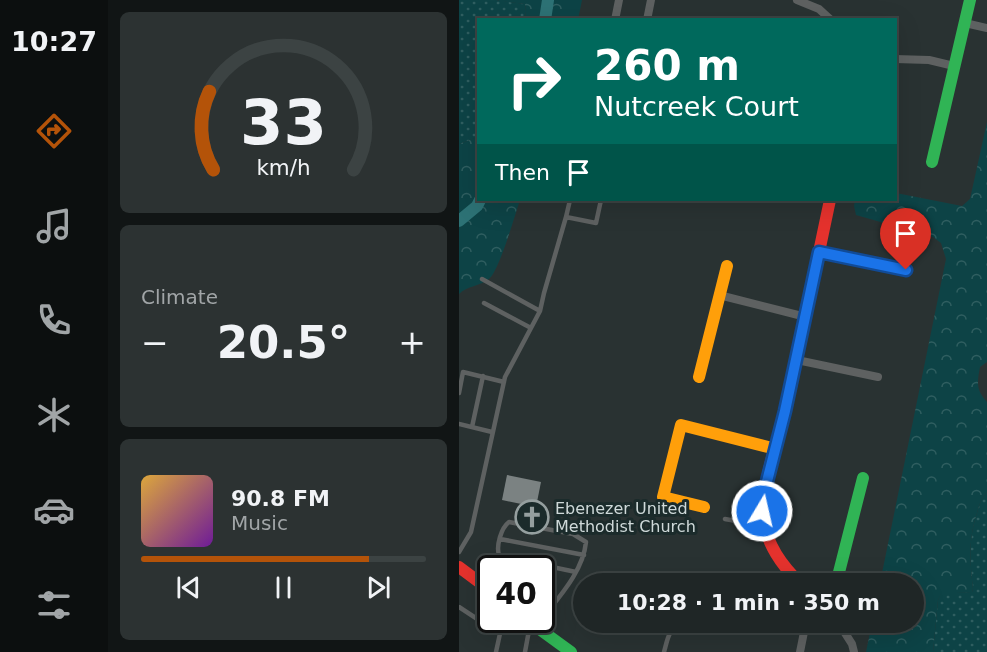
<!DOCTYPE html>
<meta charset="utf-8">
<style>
:root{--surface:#1f2626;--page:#2c3232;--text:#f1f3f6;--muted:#a1a5a7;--line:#3c4343;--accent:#b45309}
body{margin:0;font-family:"DejaVu Sans",sans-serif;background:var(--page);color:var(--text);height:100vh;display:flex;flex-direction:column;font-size:22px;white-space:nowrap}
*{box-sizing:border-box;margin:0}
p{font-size:20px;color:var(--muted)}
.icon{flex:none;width:33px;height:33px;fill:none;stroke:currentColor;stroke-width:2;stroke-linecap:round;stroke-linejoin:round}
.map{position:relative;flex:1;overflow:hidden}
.panel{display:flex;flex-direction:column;gap:12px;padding:12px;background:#111515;width:351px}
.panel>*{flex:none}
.banner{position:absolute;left:18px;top:18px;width:420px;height:183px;border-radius:0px;box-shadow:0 6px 24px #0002,0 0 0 2px var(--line);background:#00695c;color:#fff;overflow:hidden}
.speed{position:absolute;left:18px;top:555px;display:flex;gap:12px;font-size:30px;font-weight:700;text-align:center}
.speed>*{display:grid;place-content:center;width:78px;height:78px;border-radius:50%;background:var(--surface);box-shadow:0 6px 24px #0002,0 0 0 2px var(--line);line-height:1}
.speed .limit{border:3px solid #111;border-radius:9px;background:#fff;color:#111}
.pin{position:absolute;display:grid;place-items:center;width:51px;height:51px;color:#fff;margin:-62px -26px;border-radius:50% 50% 50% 0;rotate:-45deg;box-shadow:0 0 6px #0007}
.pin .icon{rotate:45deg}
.me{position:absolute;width:66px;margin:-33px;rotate:9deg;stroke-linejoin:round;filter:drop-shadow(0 0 4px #0008)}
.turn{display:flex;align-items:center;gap:21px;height:126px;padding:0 18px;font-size:27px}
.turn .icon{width:78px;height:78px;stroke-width:2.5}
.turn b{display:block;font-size:42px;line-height:51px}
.then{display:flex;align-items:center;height:57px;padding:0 18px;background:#0003;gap:12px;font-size:22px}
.big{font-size:45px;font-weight:600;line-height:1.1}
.panel .card{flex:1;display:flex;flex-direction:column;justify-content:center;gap:9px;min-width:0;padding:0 21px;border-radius:9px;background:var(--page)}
.panel .dial{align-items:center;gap:0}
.dial svg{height:156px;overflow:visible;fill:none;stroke:var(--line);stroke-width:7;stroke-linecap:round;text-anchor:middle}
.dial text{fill:var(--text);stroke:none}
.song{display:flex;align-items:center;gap:18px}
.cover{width:72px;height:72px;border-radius:9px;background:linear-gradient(135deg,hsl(40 70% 55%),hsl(280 70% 35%))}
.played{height:6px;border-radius:3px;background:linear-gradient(90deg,var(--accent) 80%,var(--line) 80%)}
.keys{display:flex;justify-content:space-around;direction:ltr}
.heat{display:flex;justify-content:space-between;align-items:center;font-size:33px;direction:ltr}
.trip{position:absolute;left:114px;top:573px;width:351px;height:60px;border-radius:30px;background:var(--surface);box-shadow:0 6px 24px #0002,0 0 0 2px var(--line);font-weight:600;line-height:60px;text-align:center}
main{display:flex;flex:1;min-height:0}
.menu{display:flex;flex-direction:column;width:108px;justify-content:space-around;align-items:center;background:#0c0f0f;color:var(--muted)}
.menu .icon{width:42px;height:42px}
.menu .on{color:var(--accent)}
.menu b{font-size:27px;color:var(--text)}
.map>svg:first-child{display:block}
.grass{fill:url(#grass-dots)}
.forest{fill:url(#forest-crowns)}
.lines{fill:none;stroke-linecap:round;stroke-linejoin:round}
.river{stroke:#2d7275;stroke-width:12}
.building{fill:#7b8282}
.lane{stroke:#5e6161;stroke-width:4.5}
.street{stroke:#5e6161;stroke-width:8}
.fast{stroke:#30b455;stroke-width:12}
.slow{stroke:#ff9f0a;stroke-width:12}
.jam{stroke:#e5322d;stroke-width:12}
.route-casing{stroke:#114b97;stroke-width:15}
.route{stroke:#1a73e8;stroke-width:10}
.labels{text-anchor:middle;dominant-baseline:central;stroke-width:6;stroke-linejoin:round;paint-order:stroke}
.poi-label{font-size:16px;fill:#cfd9d9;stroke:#1b2b2b;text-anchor:start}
</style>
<main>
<nav class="menu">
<b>10:27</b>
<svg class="icon on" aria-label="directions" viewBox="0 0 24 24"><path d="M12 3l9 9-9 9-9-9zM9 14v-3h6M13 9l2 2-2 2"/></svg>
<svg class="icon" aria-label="music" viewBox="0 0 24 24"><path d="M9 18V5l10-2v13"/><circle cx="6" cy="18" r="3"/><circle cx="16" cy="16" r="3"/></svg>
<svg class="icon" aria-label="phone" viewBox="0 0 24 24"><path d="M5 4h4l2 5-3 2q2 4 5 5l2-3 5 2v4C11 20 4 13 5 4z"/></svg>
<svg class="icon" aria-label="climate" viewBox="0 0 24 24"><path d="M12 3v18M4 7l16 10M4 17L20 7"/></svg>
<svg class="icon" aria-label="car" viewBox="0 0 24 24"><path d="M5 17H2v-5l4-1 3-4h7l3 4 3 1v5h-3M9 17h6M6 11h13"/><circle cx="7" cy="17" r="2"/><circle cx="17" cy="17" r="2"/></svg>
<svg class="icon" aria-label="filters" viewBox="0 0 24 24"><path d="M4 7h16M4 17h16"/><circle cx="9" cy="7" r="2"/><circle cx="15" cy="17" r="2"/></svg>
</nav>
<section class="panel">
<div class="card dial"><svg viewBox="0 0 100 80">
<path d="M14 69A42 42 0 1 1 86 69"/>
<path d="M14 69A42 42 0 0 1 12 29" stroke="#b45309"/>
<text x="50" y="56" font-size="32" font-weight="700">33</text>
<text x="50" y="72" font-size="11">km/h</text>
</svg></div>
<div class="card"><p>Climate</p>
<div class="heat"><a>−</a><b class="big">20.5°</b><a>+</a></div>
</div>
<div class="card">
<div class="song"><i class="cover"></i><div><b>90.8 FM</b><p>Music</p></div></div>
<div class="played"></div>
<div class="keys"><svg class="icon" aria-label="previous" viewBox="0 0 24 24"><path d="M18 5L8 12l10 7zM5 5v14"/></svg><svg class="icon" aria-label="pause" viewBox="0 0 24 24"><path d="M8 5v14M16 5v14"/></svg><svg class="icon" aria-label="next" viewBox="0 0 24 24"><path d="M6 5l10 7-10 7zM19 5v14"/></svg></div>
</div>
</section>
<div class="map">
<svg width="528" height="652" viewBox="0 0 528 652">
<defs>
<pattern id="grass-dots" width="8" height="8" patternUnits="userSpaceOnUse" patternTransform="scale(1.5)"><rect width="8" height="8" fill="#0d4346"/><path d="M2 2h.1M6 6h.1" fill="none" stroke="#2f5e60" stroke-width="1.8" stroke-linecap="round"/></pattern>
<pattern id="forest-crowns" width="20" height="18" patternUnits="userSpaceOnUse" patternTransform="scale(1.5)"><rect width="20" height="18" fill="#0d4346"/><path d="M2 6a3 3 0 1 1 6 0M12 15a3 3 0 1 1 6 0" fill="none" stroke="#2f5e60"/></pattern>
</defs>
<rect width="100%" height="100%" fill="#293232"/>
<path class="grass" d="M0 0H37L66 4 67 11 66 19 20 20 19 137 0 144Z
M528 492V652H474L479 600 482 593 513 592 514 589C511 562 509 540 518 513 520 505 522 499 528 492Z"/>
<path class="forest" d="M40 0H123L119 20 66 19 67 11 66 4 40 1Z
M528 122V362L521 367C518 383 517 390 528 402V492C522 499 520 505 518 513 509 540 511 562 514 589L513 592 482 594 479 600 474 652H407L413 623 454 622V584L421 583 487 259 482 243 474 237 397 215 395 206 396 200H436L437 193 503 206 511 199Z
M19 137 20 200H61C56 215 40 271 30 279 21 286 8 286 0 294V144Z"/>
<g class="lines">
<path class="river" d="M86 20 89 0
M0 221 18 206 21 200"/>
</g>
<path class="building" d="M48 475 82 482 77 507 43 500Z"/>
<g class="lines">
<path class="lane" d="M107 217 111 200
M23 279 81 311
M25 303 72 328
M0 393 4 372 45 382
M0 424 33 432
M13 427 24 376
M266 519 299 525H305
M41 539 125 555
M0 552 12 532 46 377 81 311 85 293 107 217 137 223 142 200
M41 556 117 572
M54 568C49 565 41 561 40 555 37 546 42 528 50 522L114 534 127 542C124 573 97 600 79 624
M82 591 95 602
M0 607 41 634
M37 652 42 629 49 620
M66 652 71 625
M205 652C209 638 209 629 224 622"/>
<path class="street" d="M338 0 360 9 372 20
M156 20 160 0
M188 20 192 0
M506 23 528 28
M436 59 470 60 495 66
M361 252 447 270
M260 295 347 317
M338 360 419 377
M379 622 393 644 395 652
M341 652 346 627 348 622"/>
<path class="fast" d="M473 162 511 0
M377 584 404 478
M68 620 112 652"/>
<path class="slow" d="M240 377 268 266
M245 507 204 497 222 425 317 449"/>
<path class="jam" d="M0 567 32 591
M342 584C324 567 309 547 305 522 300 490 318 443 326 411 342 341 356 270 371 200"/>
</g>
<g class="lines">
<defs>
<path id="route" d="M303 511 304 497 326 411 360 252 447 270"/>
</defs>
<use href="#route" class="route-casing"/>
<use href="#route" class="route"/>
</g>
<defs>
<symbol id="church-ring" viewBox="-11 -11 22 22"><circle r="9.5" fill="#1b2b2b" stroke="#959f9f" stroke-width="1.5"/><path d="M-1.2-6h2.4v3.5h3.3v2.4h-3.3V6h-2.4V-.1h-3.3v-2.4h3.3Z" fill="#959f9f"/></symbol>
</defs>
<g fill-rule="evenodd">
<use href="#church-ring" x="54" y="498" width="38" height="38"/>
</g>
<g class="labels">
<g class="poi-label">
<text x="96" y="508">Ebenezer United<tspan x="96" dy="18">Methodist Church</tspan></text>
</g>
</g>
</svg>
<div class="speed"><div class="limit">40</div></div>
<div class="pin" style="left:447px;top:270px;background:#d93025"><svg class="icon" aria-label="arrive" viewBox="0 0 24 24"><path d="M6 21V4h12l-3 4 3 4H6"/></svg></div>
<svg class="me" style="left:303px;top:511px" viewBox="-20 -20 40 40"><circle r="17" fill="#1a73e8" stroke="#fff" stroke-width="3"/><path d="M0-11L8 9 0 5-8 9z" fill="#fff"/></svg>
<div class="trip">10:28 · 1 min · 350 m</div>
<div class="banner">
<div class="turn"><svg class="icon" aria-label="right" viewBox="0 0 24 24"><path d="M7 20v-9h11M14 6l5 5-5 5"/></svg><div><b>260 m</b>Nutcreek Court</div></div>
<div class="then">Then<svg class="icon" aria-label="arrive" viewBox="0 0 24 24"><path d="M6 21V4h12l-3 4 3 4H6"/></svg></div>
</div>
</div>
</main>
